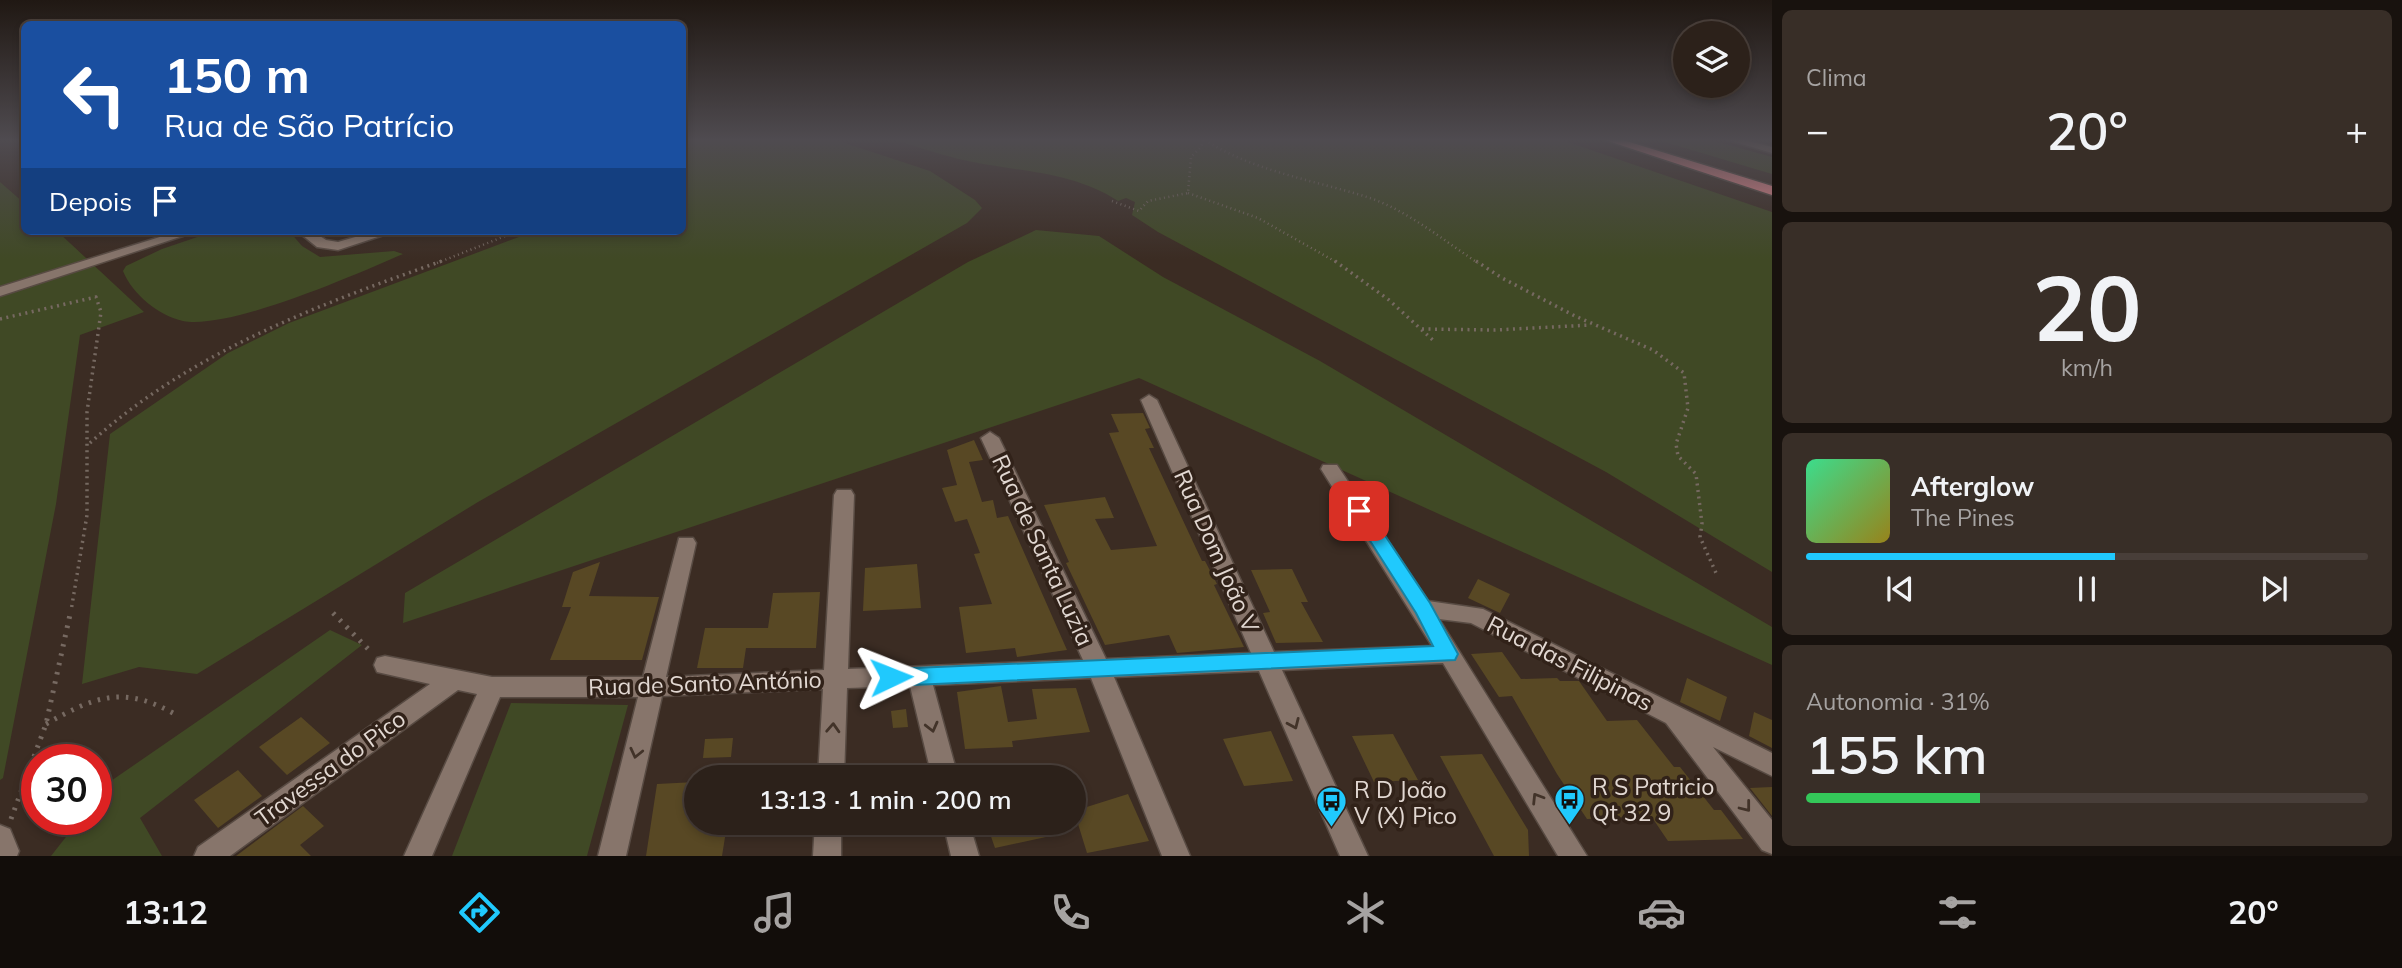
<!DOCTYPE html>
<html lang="pt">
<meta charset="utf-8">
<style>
:root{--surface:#2c211a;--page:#382e27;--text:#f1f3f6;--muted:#a6a3a2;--line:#483e39;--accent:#20c9fd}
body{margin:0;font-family:Mulish,sans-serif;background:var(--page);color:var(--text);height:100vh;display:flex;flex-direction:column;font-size:26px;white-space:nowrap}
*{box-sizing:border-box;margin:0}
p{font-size:23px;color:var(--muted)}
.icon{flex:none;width:38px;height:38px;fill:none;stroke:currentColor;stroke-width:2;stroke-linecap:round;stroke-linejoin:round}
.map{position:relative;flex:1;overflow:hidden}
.drawer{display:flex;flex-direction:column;gap:10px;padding:10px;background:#18120e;width:630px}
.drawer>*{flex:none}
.hud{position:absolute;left:21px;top:21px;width:665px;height:214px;border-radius:10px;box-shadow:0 4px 10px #0003,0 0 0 2px var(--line);background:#1a4fa0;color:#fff;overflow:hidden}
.fabs{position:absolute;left:1673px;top:21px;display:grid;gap:14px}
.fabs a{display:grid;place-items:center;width:77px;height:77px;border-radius:50%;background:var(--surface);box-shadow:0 4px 10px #0003,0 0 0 2px var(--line);font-size:35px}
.speed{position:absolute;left:21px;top:744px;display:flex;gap:14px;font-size:35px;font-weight:700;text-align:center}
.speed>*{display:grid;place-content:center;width:91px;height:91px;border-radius:50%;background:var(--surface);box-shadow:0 4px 10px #0003,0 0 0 2px var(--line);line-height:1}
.speed .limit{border:10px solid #d22;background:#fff;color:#111}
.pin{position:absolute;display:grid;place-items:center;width:60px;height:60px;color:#fff;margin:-30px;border-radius:14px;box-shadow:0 4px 10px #0006}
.me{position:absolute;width:77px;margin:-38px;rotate:88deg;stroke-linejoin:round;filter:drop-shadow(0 0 5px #0008)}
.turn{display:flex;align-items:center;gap:24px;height:147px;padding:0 28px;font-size:32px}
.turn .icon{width:91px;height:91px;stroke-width:2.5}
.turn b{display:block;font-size:49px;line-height:60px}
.then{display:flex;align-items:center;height:66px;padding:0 28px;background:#0003;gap:14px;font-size:26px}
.big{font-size:52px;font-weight:600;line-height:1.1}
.drawer .card{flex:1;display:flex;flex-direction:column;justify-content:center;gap:10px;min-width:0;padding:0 24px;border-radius:10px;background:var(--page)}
.drawer .dial{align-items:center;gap:0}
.dial b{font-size:91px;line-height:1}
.song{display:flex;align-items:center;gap:21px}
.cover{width:84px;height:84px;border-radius:10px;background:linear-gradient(135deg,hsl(150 70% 55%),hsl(50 70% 35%))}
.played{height:7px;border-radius:4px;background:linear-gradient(90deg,var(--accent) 55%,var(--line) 55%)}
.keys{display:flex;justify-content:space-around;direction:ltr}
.heat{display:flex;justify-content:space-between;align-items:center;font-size:38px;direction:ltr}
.charge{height:10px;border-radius:5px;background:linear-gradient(90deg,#34c759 31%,var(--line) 0)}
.trip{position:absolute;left:684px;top:765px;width:402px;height:70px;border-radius:35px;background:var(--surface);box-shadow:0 4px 10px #0003,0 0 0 2px var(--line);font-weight:600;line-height:70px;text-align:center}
.menu{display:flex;height:112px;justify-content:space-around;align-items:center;background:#120d0a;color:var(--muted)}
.menu .icon{width:49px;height:49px}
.menu .active{color:var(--accent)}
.menu b{font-size:32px;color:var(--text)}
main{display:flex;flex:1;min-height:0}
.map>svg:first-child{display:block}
.green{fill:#404925}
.building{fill:#584824}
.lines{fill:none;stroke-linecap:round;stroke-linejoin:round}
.street-casing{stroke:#584b43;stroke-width:3}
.secondary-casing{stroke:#584b43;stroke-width:3}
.highway-casing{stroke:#584b43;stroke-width:3}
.path-far2{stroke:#766961;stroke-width:2.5;stroke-dasharray:1 3.5;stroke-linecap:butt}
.path-far1{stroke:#766961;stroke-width:3.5;stroke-dasharray:2 4.5;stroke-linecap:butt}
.path{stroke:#766961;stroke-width:5;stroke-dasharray:2.5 7;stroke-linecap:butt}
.street{fill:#87756b;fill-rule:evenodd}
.secondary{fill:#87756b;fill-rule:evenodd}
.highway{fill:#f48d93;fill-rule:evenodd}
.oneway{stroke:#423329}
.route{fill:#20c9fd;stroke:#1583a4;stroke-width:2}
.labels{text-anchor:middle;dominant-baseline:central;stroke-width:7;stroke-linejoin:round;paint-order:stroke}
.near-street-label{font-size:23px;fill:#e2d8d2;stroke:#312219}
.near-poi-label{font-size:23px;fill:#e2d8d2;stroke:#312219;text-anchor:start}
</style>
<main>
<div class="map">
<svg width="1772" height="856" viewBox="0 0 1772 856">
<rect width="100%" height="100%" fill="#3b2c23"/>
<path class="green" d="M683 140H836L930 171 975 200 982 208 967 223 478 502 197 674 139 667 82 684 110 434 228 353 289 323 535 231H682Z
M895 140H1562L1772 212V572L1606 472 1158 232 1132 215 1135 202 1126 198 1118 201C1072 171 1019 172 968 161 943 156 919 147 895 140Z
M1658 140H1711L1772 157V174Z
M0 182 24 203V231H57L144 312 80 335 56 504 3 778 0 780Z
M1036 230 1099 236 1163 277 1320 361 1772 627V665L1139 378 403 623 405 593 968 262Z
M215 231H289L302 246 320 257 394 251 403 254C357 274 230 330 183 321 159 316 132 294 123 271L126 266 162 249Z
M330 630 362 645 140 818 162 856H51L80 819H96V799L108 783Z
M511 703 628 705 587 856H452Z"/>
<path class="building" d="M1143 413 1150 428 1145 429 1154 448H1149L1202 561H1205L1217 584 1214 585 1244 647 1177 653 1169 635 1105 645 1066 563 1069 562 1044 505 1105 497 1114 518 1095 519 1111 550 1157 546 1109 433 1119 432 1111 414Z
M974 440 983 460 969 462 982 502 993 500 997 518 1008 516 1067 650 1017 657 1015 648 966 653 959 607 992 604 974 554 980 553 967 519 955 522 942 488 957 485 947 450Z
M600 562 589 596 659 597 642 660H550L571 607H562L573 572Z
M917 564 921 608 863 611 865 568Z
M1292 569 1308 602H1301L1323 642 1276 643 1263 613 1270 612 1251 570Z
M1478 579 1510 594 1500 613 1468 598Z
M820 592 816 648H746L743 668H697L705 628H768L773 593Z
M1502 652 1521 679 1557 678 1560 681H1579L1607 721 1637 720 1674 767H1680L1714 810H1721L1743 839 1668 841 1651 816 1587 819 1557 774 1512 696 1499 697 1471 654Z
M1687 678 1727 697 1720 721 1680 702Z
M1001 686 1008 722 1037 719 1032 689 1076 688 1090 732 1012 741 1013 747 965 749 957 692Z
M906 709 908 727 893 728 891 711Z
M1754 712 1772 720V748L1749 736Z
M301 717 330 743 287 775 259 747Z
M1271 731 1293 781 1244 786 1223 739Z
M1393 734 1418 780 1374 782 1352 736Z
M733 738 731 757 703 758 705 739Z
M1482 754 1528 830 1529 856H1494L1440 756Z
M238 770 262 796 218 828 194 800Z
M696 782V822H707L706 828 726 831 722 856H646L657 784Z
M1772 787V816L1750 788Z
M1128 794 1149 841 1087 853 1074 811Z
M303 806 324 826 300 845 311 856H236Z
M986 822H1041L1046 837 995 848Z"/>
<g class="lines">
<defs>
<path id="street" d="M179 231H198L0 296V287Z
M297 231H312L326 240 338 242 376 231H396L338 250 317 247Z
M1149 395 1157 400 1274 652 1432 646 1321 469 1323 465H1337L1428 601 1483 609 1772 753V776L1713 747 1772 820V854L1762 850 1666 723 1471 623 1439 619 1587 856H1558L1443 663 1282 670 1368 856H1340L1259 671 1114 677 1190 856H1162L1091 678 933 685 958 777H932L910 686 847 688 844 777H818L823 689 662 696 626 856H598L638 697H500L432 856H404L477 694 458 690 230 856H194L198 847 430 684 377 672 374 665 377 658 385 656 492 677H643L679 538H693L696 543 666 677 824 670 834 495 837 490H851L854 495 848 669 1083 660 981 438 990 432 999 438 1106 659 1251 653 1141 400Z
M815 822H841V856H813Z
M943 822H969L979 856H951Z"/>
<path id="secondary" d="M1728 140H1744L1772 147V153Z
M0 825 10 829 19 851 17 856H0Z"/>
<path id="highway" d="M1605 140H1623L1772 186V195Z"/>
</defs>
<use href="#street" class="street-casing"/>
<use href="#secondary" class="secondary-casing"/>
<use href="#highway" class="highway-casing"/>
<path class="path-far2" d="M1205 140C1253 171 1313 180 1367 197 1407 210 1443 240 1478 263
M1188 193 1258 218 1338 263
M1112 201 1139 211 1148 201 1188 193 1191 157 1201 147 1203 140
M437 263 518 231"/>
<path class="path-far1" d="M1335 261 1389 300 1435 342
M1476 261 1502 278 1575 316 1653 350 1684 373 1688 408 1676 444 1678 456 1696 474 1702 524 1700 537 1716 573
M0 319 96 297 101 312 87 412V515L71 611
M1422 329 1495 330 1591 325
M90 443C190 352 318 305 442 261"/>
<path class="path" d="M333 613 371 652
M46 724C94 697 122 685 173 713
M11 819 46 724 71 610"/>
<use href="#street" class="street"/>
<use href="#secondary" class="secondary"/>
<use href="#highway" class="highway"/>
</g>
<defs><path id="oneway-chevron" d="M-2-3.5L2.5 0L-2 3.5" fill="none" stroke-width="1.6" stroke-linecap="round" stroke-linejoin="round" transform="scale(1.75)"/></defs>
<g class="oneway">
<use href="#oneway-chevron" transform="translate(1294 724) rotate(66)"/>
<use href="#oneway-chevron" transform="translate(932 727) rotate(76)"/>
<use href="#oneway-chevron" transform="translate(833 728) rotate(-87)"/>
<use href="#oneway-chevron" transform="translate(636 753) rotate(103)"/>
<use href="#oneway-chevron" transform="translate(1537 798) rotate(-122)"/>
<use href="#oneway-chevron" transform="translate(1746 807) rotate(52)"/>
</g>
<linearGradient id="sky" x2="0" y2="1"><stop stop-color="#201813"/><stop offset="0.54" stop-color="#4f4b50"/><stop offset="1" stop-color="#4f4b50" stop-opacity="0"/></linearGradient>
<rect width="1772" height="259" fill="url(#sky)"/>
<path class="route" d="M1359 505 1366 507 1430 603 1458 654 1455 660 891 686 883 683 880 677 883 671 891 669 1433 646 1416 613 1351 511Z"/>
<defs>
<symbol id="bus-pin" viewBox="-11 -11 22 30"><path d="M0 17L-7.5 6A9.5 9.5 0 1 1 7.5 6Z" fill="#20c9fd" stroke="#312219"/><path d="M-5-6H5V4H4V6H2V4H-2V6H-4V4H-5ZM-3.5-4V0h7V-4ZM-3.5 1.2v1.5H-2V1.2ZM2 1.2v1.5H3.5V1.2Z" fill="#111"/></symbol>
</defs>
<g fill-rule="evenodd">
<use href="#bus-pin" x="1552" y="782" width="35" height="47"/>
<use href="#bus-pin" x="1314" y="784" width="35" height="47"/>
</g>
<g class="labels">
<g class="near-street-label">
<text transform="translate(1043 550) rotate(65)">Rua de Santa Luzia</text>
<text transform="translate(1217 551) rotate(66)">Rua Dom João V</text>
<text transform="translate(1570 663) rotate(27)">Rua das Filipinas</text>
<text transform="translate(705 683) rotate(-2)">Rua de Santo António</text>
<text transform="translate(330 768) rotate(-36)">Travessa do Pico</text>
</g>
<g class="near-poi-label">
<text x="1592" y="786">R S Patricio<tspan x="1592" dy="26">Qt 32 9</tspan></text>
<text x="1354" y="789">R D João<tspan x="1354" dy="26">V (X) Pico</tspan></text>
</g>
</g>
</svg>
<div class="fabs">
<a><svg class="icon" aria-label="layers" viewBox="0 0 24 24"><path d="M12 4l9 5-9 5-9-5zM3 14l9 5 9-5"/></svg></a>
</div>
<div class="speed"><div class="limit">30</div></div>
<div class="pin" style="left:1359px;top:511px;background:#d93025"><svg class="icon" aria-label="arrive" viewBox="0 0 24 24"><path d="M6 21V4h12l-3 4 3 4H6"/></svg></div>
<svg class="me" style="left:891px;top:677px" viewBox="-20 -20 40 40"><path d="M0-17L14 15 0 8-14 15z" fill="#20c9fd" stroke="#fff" stroke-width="4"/></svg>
<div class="trip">13:13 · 1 min · 200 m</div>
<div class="hud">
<div class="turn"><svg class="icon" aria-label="left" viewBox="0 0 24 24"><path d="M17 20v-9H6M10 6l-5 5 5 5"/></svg><div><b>150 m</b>Rua de São Patrício</div></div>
<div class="then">Depois<svg class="icon" aria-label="arrive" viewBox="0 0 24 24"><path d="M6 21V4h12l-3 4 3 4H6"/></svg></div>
</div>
</div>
<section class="drawer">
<div class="card"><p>Clima</p>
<div class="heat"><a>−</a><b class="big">20°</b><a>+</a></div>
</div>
<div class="card dial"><b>20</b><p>km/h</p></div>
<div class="card">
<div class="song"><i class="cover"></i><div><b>Afterglow</b><p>The Pines</p></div></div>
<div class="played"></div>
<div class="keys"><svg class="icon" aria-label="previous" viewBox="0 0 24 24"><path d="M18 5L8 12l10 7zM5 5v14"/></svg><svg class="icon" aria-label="pause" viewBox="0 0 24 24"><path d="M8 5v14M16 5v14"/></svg><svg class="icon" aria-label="next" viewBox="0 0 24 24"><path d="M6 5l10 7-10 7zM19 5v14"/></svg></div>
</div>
<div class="card"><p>Autonomia · 31%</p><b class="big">155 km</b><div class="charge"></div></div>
</section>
</main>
<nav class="menu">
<b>13:12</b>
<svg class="icon active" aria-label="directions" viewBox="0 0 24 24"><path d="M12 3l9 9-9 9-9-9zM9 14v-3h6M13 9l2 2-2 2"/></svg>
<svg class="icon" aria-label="music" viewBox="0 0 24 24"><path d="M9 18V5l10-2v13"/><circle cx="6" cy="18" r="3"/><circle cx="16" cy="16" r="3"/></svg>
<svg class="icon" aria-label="phone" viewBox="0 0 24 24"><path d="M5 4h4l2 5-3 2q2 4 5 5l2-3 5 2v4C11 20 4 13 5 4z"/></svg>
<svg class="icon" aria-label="climate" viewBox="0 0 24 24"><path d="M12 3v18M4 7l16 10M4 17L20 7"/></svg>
<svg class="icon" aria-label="car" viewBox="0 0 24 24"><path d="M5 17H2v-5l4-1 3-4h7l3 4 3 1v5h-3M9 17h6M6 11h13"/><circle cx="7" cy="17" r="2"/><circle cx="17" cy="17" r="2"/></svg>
<svg class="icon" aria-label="filters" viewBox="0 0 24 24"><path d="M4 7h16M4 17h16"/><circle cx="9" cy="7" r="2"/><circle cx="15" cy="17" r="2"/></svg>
<b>20°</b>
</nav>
